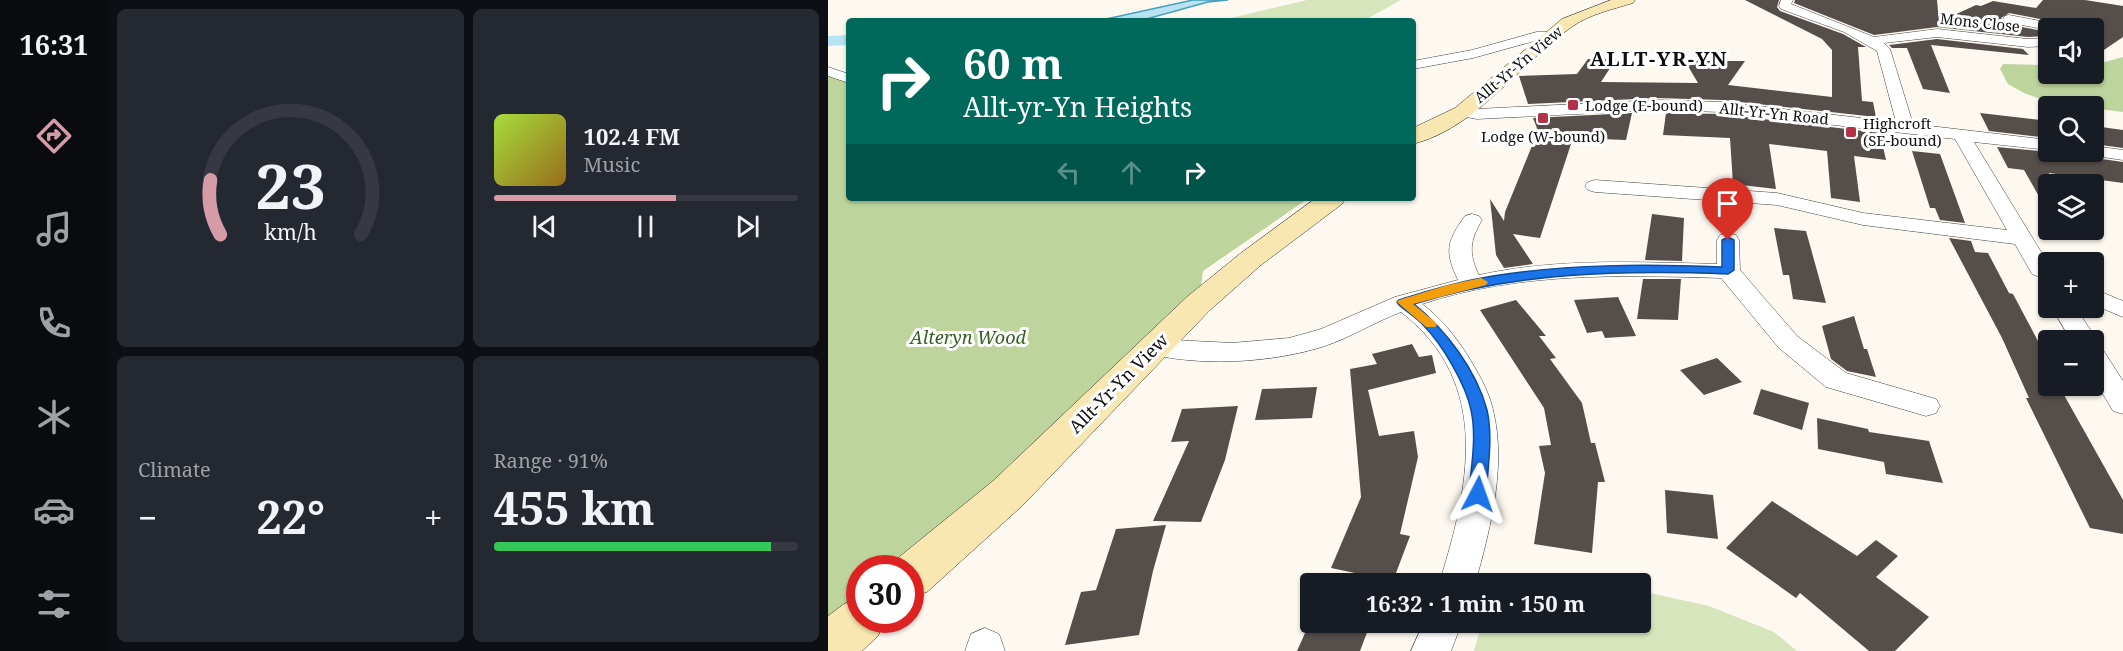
<!DOCTYPE html>
<meta charset="utf-8">
<style>
:root{--surface:#171b24;--page:#242831;--text:#f1f3f6;--muted:#9ea1a6;--line:#363941;--accent:#d59ca8}
body{margin:0;font-family:"Noto Serif",serif;background:var(--page);color:var(--text);height:100vh;display:flex;flex-direction:column;font-size:22px;white-space:nowrap}
*{box-sizing:border-box;margin:0}
p{font-size:20px;color:var(--muted)}
.icon{flex:none;width:33px;height:33px;fill:none;stroke:currentColor;stroke-width:2;stroke-linecap:round;stroke-linejoin:round}
.map{position:relative;flex:1;overflow:hidden}
.side{display:flex;flex-direction:column;gap:9px;padding:9px;background:#0d0f14;width:720px}
.side>*{flex:none}
.top-card{position:absolute;left:18px;top:18px;width:570px;height:183px;border-radius:6px;box-shadow:0 2px 4px #0004;background:#00695c;color:#fff;overflow:hidden}
.tools{position:absolute;left:1210px;top:18px;display:grid;gap:12px}
.tools a{display:grid;place-items:center;width:66px;height:66px;border-radius:6px;background:var(--surface);box-shadow:0 2px 4px #0004;font-size:30px}
.speed{position:absolute;left:18px;top:555px;display:flex;gap:12px;font-size:30px;font-weight:700;text-align:center}
.speed>*{display:grid;place-content:center;width:78px;height:78px;border-radius:50%;background:var(--surface);box-shadow:0 2px 4px #0004;line-height:1}
.speed .limit{border:9px solid #d22;background:#fff;color:#111}
.pin{position:absolute;display:grid;place-items:center;width:51px;height:51px;color:#fff;margin:-62px -26px;border-radius:50% 50% 50% 0;rotate:-45deg;box-shadow:0 0 6px #0007}
.pin .icon{rotate:45deg}
.me{position:absolute;width:66px;margin:-33px;rotate:4deg;stroke-linejoin:round;filter:drop-shadow(0 0 4px #0008)}
.turn{display:flex;align-items:center;gap:21px;height:126px;padding:0 18px;font-size:27px}
.turn .icon{width:78px;height:78px;stroke-width:2.5}
.turn b{display:block;font-size:42px;line-height:51px}
.lanes{display:flex;align-items:center;height:57px;padding:0 18px;background:#0003;justify-content:center;gap:30px;direction:ltr}
.lanes .off{opacity:.35}
.big{font-size:45px;font-weight:700;line-height:1.1}
.side .tile{flex:1;display:flex;flex-direction:column;justify-content:center;gap:9px;min-width:0;padding:0 21px;border-radius:9px;background:var(--page)}
.side .dial{align-items:center;gap:0}
.dial svg{height:156px;overflow:visible;fill:none;stroke:var(--line);stroke-width:7;stroke-linecap:round;text-anchor:middle}
.dial text{fill:var(--text);stroke:none}
.song{display:flex;align-items:center;gap:18px}
.cover{width:72px;height:72px;border-radius:9px;background:linear-gradient(135deg,hsl(80 70% 55%),hsl(40 70% 35%))}
.played{height:6px;border-radius:3px;background:linear-gradient(90deg,var(--accent) 60%,var(--line) 60%)}
.keys{display:flex;justify-content:space-around;direction:ltr}
.heat{display:flex;justify-content:space-between;align-items:center;font-size:33px;direction:ltr}
.charge{height:9px;border-radius:4px;background:linear-gradient(90deg,#34c759 91%,var(--line) 0)}
.side .tiles{flex:1;display:grid;gap:9px;grid-template-columns:repeat(2,1fr)}
.trip{position:absolute;left:472px;top:573px;width:351px;height:60px;border-radius:6px;background:var(--surface);box-shadow:0 2px 4px #0004;font-weight:700;line-height:60px;text-align:center}
main{display:flex;flex:1;min-height:0}
.tabs{display:flex;flex-direction:column;width:108px;justify-content:space-around;align-items:center;background:#090b0e;color:var(--muted)}
.tabs .icon{width:42px;height:42px}
.tabs .selected{color:var(--accent)}
.tabs b{font-size:27px;color:var(--text)}
.map>svg:first-child{display:block}
.green{fill:#d7e5bc}
.forest{fill:#bdd59d}
.water{fill:#b9e3f1;stroke:#469fc1;stroke-width:1.5}
.lines{fill:none;stroke-linecap:round;stroke-linejoin:round}
.canal{fill:#b9e3f1;fill-rule:evenodd}
.building{fill:#554e4b}
.street-casing{stroke:#414141;stroke-width:1}
.secondary-casing{stroke:#303030;stroke-width:1}
.street{fill:#fff;fill-rule:evenodd}
.secondary{fill:#f8e7b0;fill-rule:evenodd}
.route{fill:#1a73e8;stroke:#114b97;stroke-width:1.5}
.slow{fill:#f59e0b}
.poi-dot{fill:#b23248;stroke:#fff;stroke-width:2}
.labels{text-anchor:middle;dominant-baseline:central;stroke-width:6;stroke-linejoin:round;paint-order:stroke}
.far-street-label{font-size:15px;fill:#0e0e0e;stroke:#fff}
.far-poi-label{font-size:15px;fill:#0e0e0e;stroke:#fff;text-anchor:start}
.park-label{font-size:18px;font-style:italic;fill:#376024;stroke:#fff}
.street-label{font-size:18px;fill:#0e0e0e;stroke:#fff}
.far-district-label{font-size:20px;font-weight:bold;letter-spacing:1.5px;fill:#0e0e0e;stroke:#fff}
</style>
<main>
<nav class="tabs">
<b>16:31</b>
<svg class="icon selected" aria-label="directions" viewBox="0 0 24 24"><path d="M12 3l9 9-9 9-9-9zM9 14v-3h6M13 9l2 2-2 2"/></svg>
<svg class="icon" aria-label="music" viewBox="0 0 24 24"><path d="M9 18V5l10-2v13"/><circle cx="6" cy="18" r="3"/><circle cx="16" cy="16" r="3"/></svg>
<svg class="icon" aria-label="phone" viewBox="0 0 24 24"><path d="M5 4h4l2 5-3 2q2 4 5 5l2-3 5 2v4C11 20 4 13 5 4z"/></svg>
<svg class="icon" aria-label="climate" viewBox="0 0 24 24"><path d="M12 3v18M4 7l16 10M4 17L20 7"/></svg>
<svg class="icon" aria-label="car" viewBox="0 0 24 24"><path d="M5 17H2v-5l4-1 3-4h7l3 4 3 1v5h-3M9 17h6M6 11h13"/><circle cx="7" cy="17" r="2"/><circle cx="17" cy="17" r="2"/></svg>
<svg class="icon" aria-label="filters" viewBox="0 0 24 24"><path d="M4 7h16M4 17h16"/><circle cx="9" cy="7" r="2"/><circle cx="15" cy="17" r="2"/></svg>
</nav>
<section class="side">
<div class="tiles">
<div class="tile dial"><svg viewBox="0 0 100 80">
<path d="M14 69A42 42 0 1 1 86 69"/>
<path d="M14 69A42 42 0 0 1 9 41" stroke="#d59ca8"/>
<text x="50" y="56" font-size="32" font-weight="700">23</text>
<text x="50" y="72" font-size="11">km/h</text>
</svg></div>
<div class="tile">
<div class="song"><i class="cover"></i><div><b>102.4 FM</b><p>Music</p></div></div>
<div class="played"></div>
<div class="keys"><svg class="icon" aria-label="previous" viewBox="0 0 24 24"><path d="M18 5L8 12l10 7zM5 5v14"/></svg><svg class="icon" aria-label="pause" viewBox="0 0 24 24"><path d="M8 5v14M16 5v14"/></svg><svg class="icon" aria-label="next" viewBox="0 0 24 24"><path d="M6 5l10 7-10 7zM19 5v14"/></svg></div>
</div>
<div class="tile"><p>Climate</p>
<div class="heat"><a>−</a><b class="big">22°</b><a>+</a></div>
</div>
<div class="tile"><p>Range · 91%</p><b class="big">455 km</b><div class="charge"></div></div>
</div>
</section>
<div class="map">
<svg width="1295" height="651" viewBox="0 0 1295 651">
<rect width="100%" height="100%" fill="#fef9f0"/>
<path class="green" d="M479 0H573L535 21H389Z
M668 574 757 583H665Z
M813 591 881 606 946 632 969 651H646L654 623 813 622Z"/>
<path class="forest" d="M1295 57V112L1223 103 1196 93 1180 84 1172 69 1175 64 1221 65V74H1266V65Z
M0 71 21 79V198H481L375 271 371 303 82 568H32L33 620 0 648Z"/>
<path class="water" d="M365 0H400L380 2 311 21H269Z"/>
<g class="lines">
<path class="canal" d="M21 35V45L0 46V36Z"/>
</g>
<path class="building" d="M917 0H951L949 7 952 11 1015 34 1038 47H1030L1034 101 1045 102 1048 117 894 100 829 98 700 104 691 76 749 74 760 59H788L773 82 870 83 857 61H917L900 85 1004 97V50L994 39Z
M967 0H1109L1111 22 1148 5 1153 6 1165 1 1208 8 1215 0H1257L1295 6V37L1270 54 1266 53V28H1236L1228 22 1181 13 1173 18 1177 24 1221 32V36L1200 37 1109 27 1046 35 966 3Z
M1109 39 1195 49 1201 55 1103 45 1122 93 1095 89 1079 48H1064L1061 45Z
M804 113 798 140 745 138 712 238 685 234 705 264 676 268 668 255 662 199 676 221 677 212 708 136H712L705 118Z
M838 113 894 114 1052 133 1058 160 1026 156 1032 202 1003 198 999 151 941 144 948 189 905 184 902 138 835 135Z
M1152 113 1221 121V138L1161 131Z
M1266 126 1295 130V148L1266 144Z
M1169 147 1221 152H1255L1260 157 1295 162V183L1221 173V214L1196 170 1180 168Z
M1084 151 1112 154 1137 223 1112 220 1107 208H1102Z
M824 214 856 218 854 261 817 260Z
M946 228 978 231 998 303 965 299 961 275H955Z
M1121 238 1143 241 1147 252 1160 253 1181 293 1185 294 1220 360 1217 359 1221 367V386H1231L1295 500V534L1262 528 1198 398H1201L1174 338Z
M815 279H853L850 320 809 319Z
M790 297 808 336 777 338 774 331 759 333 746 300Z
M688 300 718 336H711L728 358 722 359 754 403 763 443H767L777 482H770L764 553 706 544 717 473 711 446 723 445 716 408 652 310Z
M1026 316 1036 349H1039L1048 377 1019 371 1003 359 994 326Z
M584 344 591 357 604 355 608 373 540 390 551 436 586 431 590 457 572 534 582 536 565 581 503 568 533 497 522 369 549 364 544 354Z
M889 358 914 382 876 395 852 370Z
M489 387 484 418 427 420 434 389Z
M933 389 981 403 974 430 925 414Z
M410 406 397 460 373 522 325 521 361 441 343 442 354 409Z
M989 418 1040 429 1041 432 1101 441 1115 483 1058 474 1056 462 990 449Z
M837 490 885 495 890 539 839 533Z
M944 501 1029 556 1048 540 1070 556 1048 577 1101 617 1067 651H1041L972 593 968 598 898 548Z
M338 525 325 571 311 635 237 645 253 592 268 590 288 529Z
M482 622H543L532 651H469Z"/>
<g class="lines">
<defs>
<path id="street" d="M953 0H965L963 4 1046 37 1109 29 1200 39 1221 38V46L1200 47 1109 37 1056 43 1062 49 1085 124 1221 140V150L1146 142 1221 265V281L1204 274 1187 244 1035 225 949 205 767 192 760 190 757 186 760 182 767 180 949 193 1035 213 1179 230 1127 139 894 112 829 110 649 119 628 115 626 112 634 107 649 109 829 100 894 102 1068 122 1049 51 1016 32 953 9 951 6Z
M1181 15 1228 24 1234 28H1221V30L1177 22 1175 19 1177 16Z
M709 32H721L728 36 726 39 710 40 645 58 585 69V61L644 50Z
M0 67 21 74V83L0 76Z
M1266 146 1295 150V160L1260 155 1257 152H1266Z
M644 214 651 216 654 220C642 240 640 253 651 275 728 258 810 262 889 264V240L892 235 900 233 908 235 911 240 912 270 969 336 1018 373 1108 399 1112 406 1108 413 1098 416 998 387 951 348 893 278C794 275 690 272 594 304 613 318 627 336 640 356 650 373 661 391 665 410 679 466 662 530 647 584H611C641 488 665 383 573 312 547 322 523 337 497 346 444 363 372 367 318 353L314 347 318 341 327 339 404 343 461 338 493 329 567 297 630 280C616 251 619 241 637 216Z
M1266 289 1295 301V317L1266 305Z
M1224 308H1248L1269 340 1266 345V340H1243Z
M1266 347 1275 350 1295 381V414L1285 411 1266 379Z
M596 622H634L623 651H583Z
M157 628 171 634 177 651H137L143 634Z"/>
<path id="secondary" d="M783 0H807L805 3C786 9 762 14 745 26 693 62 649 128 585 144V128L627 108 734 19Z
M488 198H518L514 204 433 265 382 310 195 505 99 592 82 597V568H63L65 562 165 481 360 296 413 253Z
M32 598V620H57L50 636 34 651H0V616L16 604Z"/>
</defs>
<use href="#street" class="street-casing"/>
<use href="#secondary" class="secondary-casing"/>
<use href="#street" class="street"/>
<use href="#secondary" class="secondary"/>
</g>
<path class="route" d="M900 237 906 240V270L900 274C795 270 687 272 586 304 617 329 648 369 659 410 665 436 660 467 658 494L656 498 650 500 643 498 641 494C643 467 649 437 643 410 638 385 614 344 596 326 589 318 579 312 571 305L569 302 571 300C602 290 633 281 665 276 740 264 818 264 894 267V240Z"/>
<path class="slow" d="M653 278 660 282 658 285 585 304 607 322 609 325 607 327H598L569 302 571 300 620 285Z"/>
<g class="poi-dot">
<rect x="739" y="99" width="12" height="12" rx="3"/>
<rect x="709" y="112" width="12" height="12" rx="3"/>
<rect x="1017" y="126" width="12" height="12" rx="3"/>
</g>
<g class="labels">
<g class="far-street-label">
<text transform="translate(1152 22) rotate(6)">Mons Close</text>
<text transform="translate(690 64) rotate(-40)">Allt-Yr-Yn View</text>
<text transform="translate(946 113) rotate(6)">Allt-Yr-Yn Road</text>
</g>
<g class="far-poi-label">
<text x="757" y="105">Lodge (E-bound)</text>
<text x="1035" y="123">Highcroft<tspan x="1035" dy="17">(SE-bound)</tspan></text>
<text x="715" y="136" text-anchor="middle">Lodge (W-bound)</text>
</g>
<g class="park-label">
<text x="140" y="337">Alteryn Wood</text>
</g>
<g class="street-label">
<text transform="translate(290 383) rotate(-45)">Allt-Yr-Yn View</text>
</g>
<g class="far-district-label">
<text x="831" y="58">ALLT-YR-YN</text>
</g>
</g>
</svg>
<div class="tools">
<a><svg class="icon" aria-label="sound" viewBox="0 0 24 24"><path d="M4 9h4l5-4v14l-5-4H4zM17 9q2 3 0 6"/></svg></a>
<a><svg class="icon" aria-label="search" viewBox="0 0 24 24"><circle cx="10" cy="10" r="6"/><path d="M15 15l6 6"/></svg></a>
<a><svg class="icon" aria-label="layers" viewBox="0 0 24 24"><path d="M12 4l9 5-9 5-9-5zM3 14l9 5 9-5"/></svg></a>
<a>+</a>
<a>−</a>
</div>
<div class="speed"><div class="limit">30</div></div>
<div class="pin" style="left:900px;top:240px;background:#d93025"><svg class="icon" aria-label="arrive" viewBox="0 0 24 24"><path d="M6 21V4h12l-3 4 3 4H6"/></svg></div>
<svg class="me" style="left:650px;top:494px" viewBox="-20 -20 40 40"><path d="M0-17L14 15 0 8-14 15z" fill="#1a73e8" stroke="#fff" stroke-width="4"/></svg>
<div class="trip">16:32 · 1 min · 150 m</div>
<div class="top-card">
<div class="turn"><svg class="icon" aria-label="right" viewBox="0 0 24 24"><path d="M7 20v-9h11M14 6l5 5-5 5"/></svg><div><b>60 m</b>Allt-yr-Yn Heights</div></div>
<div class="lanes"><svg class="icon off" aria-label="left" viewBox="0 0 24 24"><path d="M17 20v-9H6M10 6l-5 5 5 5"/></svg><svg class="icon off" aria-label="ahead" viewBox="0 0 24 24"><path d="M12 20V5M6 11l6-6 6 6"/></svg><svg class="icon" aria-label="right" viewBox="0 0 24 24"><path d="M7 20v-9h11M14 6l5 5-5 5"/></svg></div>
</div>
</div>
</main>
